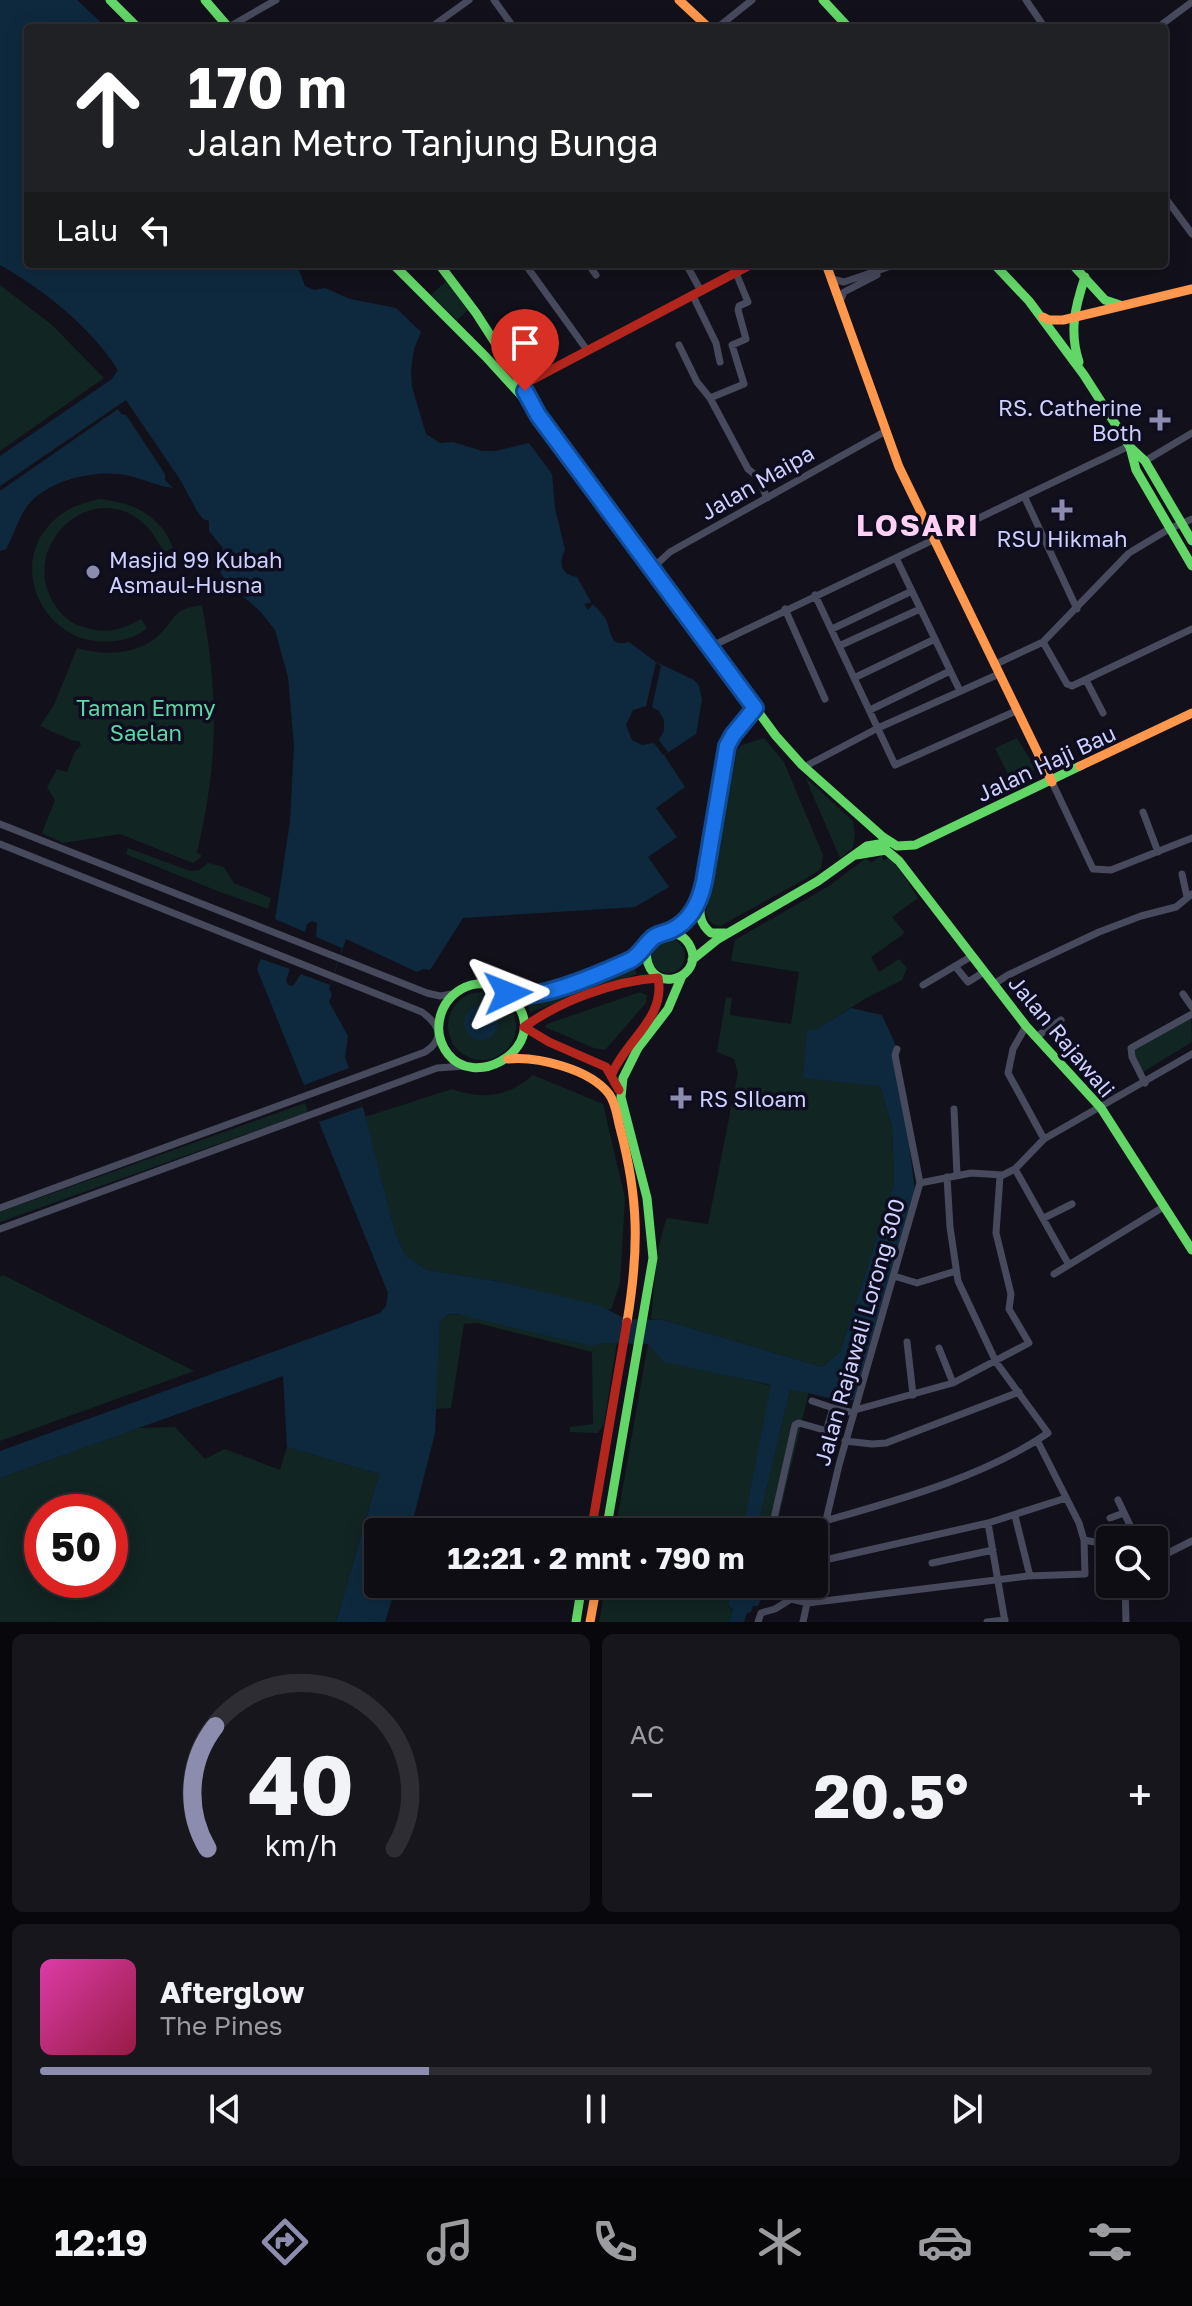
<!DOCTYPE html>
<html lang="id">
<meta charset="utf-8">
<style>
:root{--surface:#0e0d14;--page:#17161d;--text:#f1f3f6;--muted:#9b9ca0;--line:#2e2d34;--accent:#8c8dae}
body{margin:0;font-family:"Golos Text",sans-serif;background:var(--page);color:var(--text);height:100vh;display:flex;flex-direction:column;font-size:30px;white-space:nowrap}
*{box-sizing:border-box;margin:0}
p{font-size:26px;color:var(--muted)}
.icon{flex:none;width:44px;height:44px;fill:none;stroke:currentColor;stroke-width:2;stroke-linecap:round;stroke-linejoin:round}
.map{position:relative;height:1622px;overflow:hidden}
.panel{display:flex;flex-direction:column;gap:12px;padding:12px;background:#08070b;flex:1}
.panel>*{flex:none}
.guide{position:absolute;left:24px;top:24px;width:1144px;height:244px;border-radius:8px;box-shadow:0 4px 20px #0003,0 0 0 2px var(--line);background:#202124;color:#fff;overflow:hidden}
.fabs{position:absolute;left:1096px;top:1526px;display:grid;gap:16px}
.fabs a{display:grid;place-items:center;width:72px;height:72px;border-radius:8px;background:var(--surface);box-shadow:0 4px 20px #0003,0 0 0 2px var(--line);font-size:40px}
.speed{position:absolute;left:24px;top:1494px;display:flex;gap:16px;font-size:40px;font-weight:700;text-align:center}
.speed>*{display:grid;place-content:center;width:104px;height:104px;border-radius:50%;background:var(--surface);box-shadow:0 4px 20px #0003,0 0 0 2px var(--line);line-height:1}
.speed .limit{border:12px solid #d22;background:#fff;color:#111}
.pin{position:absolute;display:grid;place-items:center;width:68px;height:68px;color:#fff;margin:-82px -34px;border-radius:50% 50% 50% 0;rotate:-45deg;box-shadow:0 0 8px #0007}
.pin .icon{rotate:45deg}
.me{position:absolute;width:88px;margin:-44px;rotate:88deg;stroke-linejoin:round;filter:drop-shadow(0 0 6px #0008)}
.turn{display:flex;align-items:center;gap:28px;height:168px;padding:0 32px;font-size:36px}
.turn .icon{width:104px;height:104px;stroke-width:2.5}
.turn b{display:block;font-size:56px;line-height:68px}
.then{display:flex;align-items:center;height:76px;padding:0 32px;background:#0003;gap:16px;font-size:30px}
.big{font-size:60px;font-weight:700;line-height:1.1}
.panel .tile{flex:1;display:flex;flex-direction:column;justify-content:center;gap:12px;min-width:0;padding:0 28px;border-radius:12px;background:var(--page)}
.panel .dial{align-items:center;gap:0}
.dial svg{height:208px;overflow:visible;fill:none;stroke:var(--line);stroke-width:7;stroke-linecap:round;text-anchor:middle}
.dial text{fill:var(--text);stroke:none}
.song{display:flex;align-items:center;gap:24px}
.cover{width:96px;height:96px;border-radius:12px;background:linear-gradient(135deg,hsl(320 70% 55%),hsl(340 70% 35%))}
.played{height:8px;border-radius:4px;background:linear-gradient(90deg,var(--accent) 35%,var(--line) 35%)}
.keys{display:flex;justify-content:space-around;direction:ltr}
.heat{display:flex;justify-content:space-between;align-items:center;font-size:44px;direction:ltr}
.panel .tiles{flex:1;display:grid;gap:12px;grid-template-columns:1fr 1fr}
.tile:last-child{grid-column:span 2}
.trip{position:absolute;left:364px;top:1518px;width:464px;height:80px;border-radius:8px;background:var(--surface);box-shadow:0 4px 20px #0003,0 0 0 2px var(--line);font-weight:700;line-height:80px;text-align:center}
.menu{display:flex;height:128px;justify-content:space-around;align-items:center;background:#060508;color:var(--muted)}
.menu .icon{width:56px;height:56px}
.menu .on{color:var(--accent)}
.menu b{font-size:36px;color:var(--text)}
.map>svg:first-child{display:block}
.green{fill:#112523;fill-rule:evenodd}
.water{fill:#0e293e}
.pier{fill:#12111b}
.lines{fill:none;stroke-linecap:round;stroke-linejoin:round}
.street{stroke:#47495c;stroke-width:7}
.fast{stroke:#63d668;stroke-width:9}
.slow{stroke:#ff974d;stroke-width:9}
.jam{stroke:#b3261e;stroke-width:9}
.route-casing{stroke:#114b97;stroke-width:20}
.route{stroke:#1a73e8;stroke-width:14}
.poi-dot{fill:#8c8dae;stroke:#0e0d1f;stroke-width:3}
.labels{text-anchor:middle;dominant-baseline:central;stroke-width:7;stroke-linejoin:round;paint-order:stroke}
.poi-label{font-size:22px;fill:#ced0fd;stroke:#0e0d1f;text-anchor:start}
.street-label{font-size:22px;fill:#ced0fd;stroke:#0e0d1f}
.park-label{font-size:22px;fill:#5ed8a6;stroke:#0e0d1f}
.district-label{font-size:30px;font-weight:bold;letter-spacing:2px;fill:#fdd0f4;stroke:#0e0d1f}
</style>
<div class="map">
<svg width="1192" height="1622" viewBox="0 0 1192 1622">
<rect width="100%" height="100%" fill="#12111b"/>
<path class="green" d="M446 281 470 308 457 320 431 295Z
M0 285 52 325 104 378 0 451Z
M99 499C132 502 161 515 173 548L164 552C157 541 152 530 142 522 90 478 17 547 55 605 61 615 71 624 83 627 105 634 121 631 141 619L147 628C138 636 126 640 114 641 43 650 2 560 59 516 71 506 85 503 99 499Z
M202 605C219 696 218 763 197 853L201 855V857L193 863 120 834 63 843 42 833 55 800 47 787 57 769 67 772 74 753 81 745 79 741 71 740 40 726 54 705 77 648C103 656 135 655 157 637 178 618 169 610 202 605Z
M764 738 784 762 823 855 821 868 814 874 720 926C711 925 708 920 706 912L737 750 742 745Z
M1017 738 1036 769 1012 782 995 748Z
M805 777 853 821 855 834 853 848 840 858Z
M128 848 190 871 199 870 208 863 224 867 234 883 271 898 268 909 220 892 128 855 126 854Z
M882 855 884 861 890 855 918 898 892 917 905 933 871 957 879 972 899 959 907 968 902 980 868 997 815 1030H807L880 1086 892 1127 894 1184 840 1352 822 1367 663 1320 651 1319C655 1285 655 1250 667 1218L708 1224 738 1073 734 1059 717 1052 726 997 732 998 730 1015 791 1024 799 972 731 961 735 940 829 886 866 858 871 863Z
M651 956a17 17 0 1 1 34 0a17 17 0 1 1-34 0Z
M633 965 637 974 530 1012 526 1002 528 1000 569 989Z
M448 1026a34 34 0 1 1 68 0a34 34 0 1 1-68 0Z
M640 992 647 995 646 1003 605 1050 594 1048 545 1027 547 1024Z
M1191 1017 1192 1042 1143 1072 1132 1051Z
M533 1075 603 1104 625 1198 620 1283 611 1310 502 1282 427 1270 406 1256 396 1235 365 1117 452 1089C481 1100 509 1097 533 1075Z
M305 1103 308 1112 0 1222V1212Z
M3 1275 194 1371 0 1441V1277Z
M449 1314 472 1316 602 1343 617 1342 604 1424 598 1433 570 1432V1427L593 1424 592 1352 477 1323 464 1324 451 1408 435 1409 440 1320Z
M648 1344 663 1360 772 1386 742 1532H615Z
M790 1389 809 1392 775 1532H759V1521Z
M175 1427 205 1459 225 1449 280 1470 287 1447 379 1474 336 1622H0V1478L138 1428ZM42 1512H110V1580H42Z
M606 1584H732L728 1605 733 1612 729 1622H599Z"/>
<path class="water" d="M0 0H77L107 28H28V264H291L299 270 305 286 314 290 325 288 350 299 396 308 421 332 414 349 411 370 412 387 426 434 440 443 453 442 482 451H495L529 443 552 474 555 508 565 550C558 563 561 575 577 577L591 602 584 604 588 610 593 604C597 609 605 616 607 622 612 635 610 647 629 642L656 662 694 680 699 686 702 700 696 734 664 755 685 787 656 808 677 837 648 857 669 887 635 907 463 918 430 970 423 969 417 972 346 939 329 989 332 994 329 1002 348 1036 345 1057 364 1111 396 1235 406 1256 427 1270 502 1282 601 1306 625 1319 663 1320 822 1367 840 1352 894 1184 892 1127 880 1086 803 1078 807 1030H815L851 1008 882 1015 896 1046 915 1190 854 1400C831 1402 813 1392 790 1390L759 1521V1532H742L771 1385 664 1362 648 1344 602 1343 592 1346 456 1314H449L440 1321 435 1433 410 1532H378V1584H397L385 1622H336L379 1474 287 1447 283 1376 0 1478V1451L380 1313 386 1306 388 1293 257 969 275 920 290 822 294 746 290 699 288 677 275 630 260 611 225 580 217 567 223 548 209 531V521L203 519 197 511 181 481 126 400 0 486V456L112 379 118 370C91 327 44 290 0 265Z
M118 409 121 414 126 415 165 474V480L173 488C155 486 138 476 119 474 90 471 47 481 28 505 18 518 14 535 6 549L0 551V491Z
M464 1023a17 17 0 1 1 34 0a17 17 0 1 1-34 0Z
M732 1584H778L777 1594 769 1593 766 1600 761 1599 758 1606H753L751 1612 747 1613 744 1622H729L733 1610 728 1605Z"/>
<path class="pier" d="M656 662 661 666 652 707 659 711 664 720V731L659 740 668 752 663 755 654 743 642 745 632 740 626 725 633 710 646 706Z
M275 919 305 932 307 924 312 921 317 923 316 937 342 948 330 985 301 974 293 986 288 985 286 980 290 969 261 959Z
M349 1068 362 1107 319 1122 304 1085Z"/>
<g class="lines">
<path class="street" d="M494 0 514 28
M1026 0 1045 28
M227 28 276 0
M430 28 469 0
M717 28 752 0
M1157 28 1192 2
M1164 196 1192 234
M525 264 587 350
M588 264 596 275
M686 264 701 291
M736 273 748 302 739 306 738 310 746 339 732 345 744 384 710 398 748 469 758 477 767 498
M832 279 844 282 897 264
M693 296 716 343 720 362
M841 299 844 292 877 275
M679 345 697 382 710 398
M1145 461 1192 433
M1025 498 1077 609
M896 558 960 691
M655 571 658 563 670 552 884 432
M815 595 895 765 1016 711
M785 609 825 699
M832 629 912 591
M1043 642 1067 684 1072 686 1192 629
M839 646 920 609
M710 647 1129 446
M994 665 1043 642 1129 553 1169 529 1192 519
M854 678 935 639
M1086 680 1103 713
M870 710 950 671
M804 767 878 728 999 674
M1052 782 1093 869 1111 870 1192 838
M1143 812 1158 852
M0 824 427 993 440 996 452 994
M0 844 422 1012C440 1025 445 1039 425 1052L0 1208
M1182 874 1187 897
M955 966 968 982 984 972
M994 984 1008 975 1099 932 1141 916 1176 907 1192 894
M923 985 972 956
M1183 994 1192 1007
M1026 1026 1013 1049 1008 1073 1044 1139 1192 1054
M1036 1037 1061 1020
M897 1049 895 1055 920 1183
M1145 1083 1132 1057 1131 1048 1192 1014
M954 1109 957 1175
M1015 1169 1069 1265
M1044 1218 1072 1204
M0 1229 437 1068 465 1066
M1054 1274 1165 1206
M894 1276 917 1283 956 1271
M907 1342 913 1395
M939 1348 953 1383
M812 1401 833 1408 828 1425
M833 1408 854 1413
M855 1410 953 1383 1029 1343 1009 1309 1011 1294 996 1233 1000 1176
M845 1441 872 1444 886 1443 1019 1392
M1118 1500 1137 1540
M1015 1516 1030 1576
M1110 1518 1124 1513
M825 1521C898 1500 984 1477 1048 1433L996 1362 958 1281 950 1227 947 1177
M988 1523 1005 1622
M771 1532 795 1425 799 1423 831 1432
M1084 1540 1110 1545
M1154 1560 1192 1541
M816 1562 988 1523 1066 1498
M932 1563 993 1550
M814 1571 839 1465 920 1183 971 1173 1003 1175 1015 1169 1044 1139
M790 1584 791 1599
M1125 1584 1126 1622
M758 1622 761 1613 775 1609 791 1599 808 1603 1028 1576 1085 1574 1084 1540 1079 1523 1037 1440
M803 1622 811 1584
M987 1622 1005 1620"/>
<path class="fast" d="M110 0 138 28
M205 0 229 28
M823 0 849 28
M393 264 486 357 540 416 776 736 802 765 883 837 897 846 915 845 1080 766
M439 264 476 313 519 380 526 383
M994 264 1029 301 1084 375 1130 447 1136 470 1192 566
M1072 264 1105 300 1120 305
M1079 362C1069 331 1075 307 1085 277
M1130 447 1145 461 1192 541
M856 855 886 850 899 861 1026 1026 1101 1108 1192 1250
M700 903C699 916 701 925 711 933H725
M646 948C645 997 700 981 692 951 688 939 681 934 669 932
M692 960 718 939 818 881 867 846 891 842
M508 993C512 999 519 1006 522 1013 538 1053 474 1088 448 1054 429 1029 441 994 471 985 492 979 504 995 523 996 543 996 615 970 633 959 642 953 646 943 654 937 666 928 679 928 690 915 698 906 701 894 704 882L727 746 755 708
M606 1532 653 1258 647 1198 621 1097 623 1078 638 1048 668 1009 682 976
M576 1622 582 1584"/>
<path class="slow" d="M679 0 709 28
M826 264 899 467 1052 782
M1043 317 1049 320H1063L1192 289
M526 383 525 391 535 408
M1080 766 1192 713
M508 1059C537 1056 590 1069 609 1094 616 1103 617 1117 620 1128 639 1199 639 1250 627 1322
M590 1622 597 1584"/>
<path class="jam" d="M526 383 752 264
M612 1074C626 1040 666 1018 658 978 614 981 560 1001 524 1027L549 1042 606 1067 619 1090
M591 1532 627 1322"/>
</g>
<g class="lines">
<defs>
<path id="route" d="M508 993C535 1004 604 972 631 960 641 954 645 944 654 937 660 933 666 933 672 930 692 920 700 901 704 882L727 746 733 735 755 708 538 415 525 391"/>
</defs>
<use href="#route" class="route-casing"/>
<use href="#route" class="route"/>
</g>
<g class="poi-dot">
<path d="M1156 408h8v8h8v8h-8v8h-8v-8h-8v-8h8z"/>
<path d="M1058 498h8v8h8v8h-8v8h-8v-8h-8v-8h8z"/>
<circle cx="93" cy="572" r="8"/>
<path d="M677 1086h8v8h8v8h-8v8h-8v-8h-8v-8h8z"/>
</g>
<g class="labels">
<g class="poi-label">
<text x="1142" y="407" text-anchor="end">RS. Catherine<tspan x="1142" dy="25">Both</tspan></text>
<text x="1062" y="538" text-anchor="middle">RSU Hikmah</text>
<text x="109" y="559">Masjid 99 Kubah<tspan x="109" dy="25">Asmaul-Husna</tspan></text>
<text x="699" y="1098">RS SIloam</text>
</g>
<g class="street-label">
<text transform="translate(757 482) rotate(-30)">Jalan Maipa</text>
<text transform="translate(1046 763) rotate(-25)">Jalan Haji Bau</text>
<text transform="translate(1062 1036) rotate(50)">Jalan Rajawali</text>
<text transform="translate(859 1332) rotate(-74)">Jalan Rajawali Lorong 300</text>
</g>
<g class="park-label">
<text x="146" y="707">Taman Emmy<tspan x="146" dy="25">Saelan</tspan></text>
</g>
<g class="district-label">
<text x="918" y="525">LOSARI</text>
</g>
</g>
</svg>
<div class="fabs">
<a><svg class="icon" aria-label="search" viewBox="0 0 24 24"><circle cx="10" cy="10" r="6"/><path d="M15 15l6 6"/></svg></a>
</div>
<div class="speed"><div class="limit">50</div></div>
<div class="pin" style="left:525px;top:391px;background:#d93025"><svg class="icon" aria-label="arrive" viewBox="0 0 24 24"><path d="M6 21V4h12l-3 4 3 4H6"/></svg></div>
<svg class="me" style="left:508px;top:993px" viewBox="-20 -20 40 40"><path d="M0-17L14 15 0 8-14 15z" fill="#1a73e8" stroke="#fff" stroke-width="4"/></svg>
<div class="trip">12:21 · 2 mnt · 790 m</div>
<div class="guide">
<div class="turn"><svg class="icon" aria-label="ahead" viewBox="0 0 24 24"><path d="M12 20V5M6 11l6-6 6 6"/></svg><div><b>170 m</b>Jalan Metro Tanjung Bunga</div></div>
<div class="then">Lalu<svg class="icon" aria-label="left" viewBox="0 0 24 24"><path d="M17 20v-9H6M10 6l-5 5 5 5"/></svg></div>
</div>
</div>
<section class="panel">
<div class="tiles">
<div class="tile dial"><svg viewBox="0 0 100 80">
<path d="M14 69A42 42 0 1 1 86 69"/>
<path d="M14 69A42 42 0 0 1 17 22" stroke="#8c8dae"/>
<text x="50" y="56" font-size="32" font-weight="700">40</text>
<text x="50" y="72" font-size="11">km/h</text>
</svg></div>
<div class="tile"><p>AC</p>
<div class="heat"><a>−</a><b class="big">20.5°</b><a>+</a></div>
</div>
<div class="tile">
<div class="song"><i class="cover"></i><div><b>Afterglow</b><p>The Pines</p></div></div>
<div class="played"></div>
<div class="keys"><svg class="icon" aria-label="previous" viewBox="0 0 24 24"><path d="M18 5L8 12l10 7zM5 5v14"/></svg><svg class="icon" aria-label="pause" viewBox="0 0 24 24"><path d="M8 5v14M16 5v14"/></svg><svg class="icon" aria-label="next" viewBox="0 0 24 24"><path d="M6 5l10 7-10 7zM19 5v14"/></svg></div>
</div>
</div>
</section>
<nav class="menu">
<b>12:19</b>
<svg class="icon on" aria-label="directions" viewBox="0 0 24 24"><path d="M12 3l9 9-9 9-9-9zM9 14v-3h6M13 9l2 2-2 2"/></svg>
<svg class="icon" aria-label="music" viewBox="0 0 24 24"><path d="M9 18V5l10-2v13"/><circle cx="6" cy="18" r="3"/><circle cx="16" cy="16" r="3"/></svg>
<svg class="icon" aria-label="phone" viewBox="0 0 24 24"><path d="M5 4h4l2 5-3 2q2 4 5 5l2-3 5 2v4C11 20 4 13 5 4z"/></svg>
<svg class="icon" aria-label="climate" viewBox="0 0 24 24"><path d="M12 3v18M4 7l16 10M4 17L20 7"/></svg>
<svg class="icon" aria-label="car" viewBox="0 0 24 24"><path d="M5 17H2v-5l4-1 3-4h7l3 4 3 1v5h-3M9 17h6M6 11h13"/><circle cx="7" cy="17" r="2"/><circle cx="17" cy="17" r="2"/></svg>
<svg class="icon" aria-label="filters" viewBox="0 0 24 24"><path d="M4 7h16M4 17h16"/><circle cx="9" cy="7" r="2"/><circle cx="15" cy="17" r="2"/></svg>
</nav>
